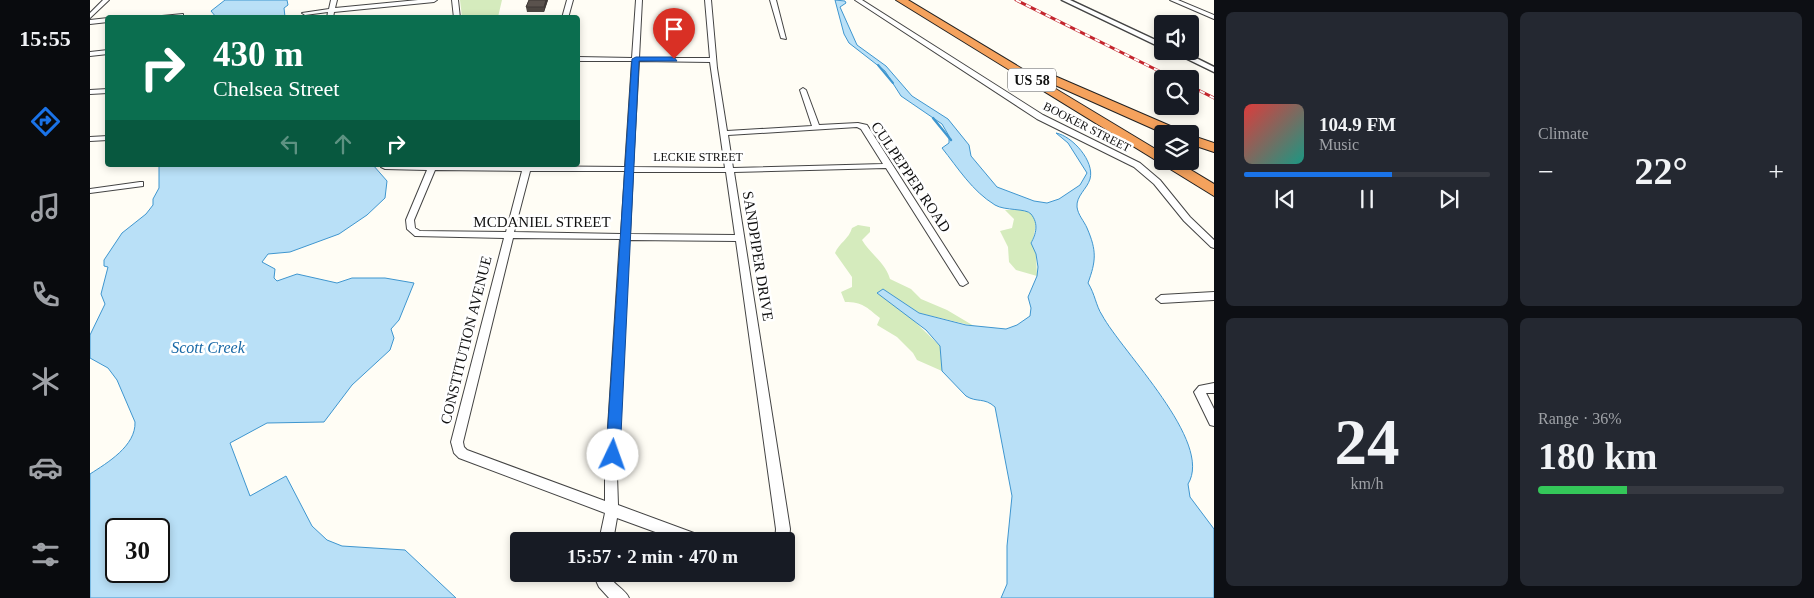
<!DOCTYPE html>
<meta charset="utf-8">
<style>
:root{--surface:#171b24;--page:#242831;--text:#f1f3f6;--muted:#9ea1a6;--line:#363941;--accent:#1a73e8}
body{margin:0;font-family:"Times New Roman",serif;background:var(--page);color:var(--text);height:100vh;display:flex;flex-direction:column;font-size:19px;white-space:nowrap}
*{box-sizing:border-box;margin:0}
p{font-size:16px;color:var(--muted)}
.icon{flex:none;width:28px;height:28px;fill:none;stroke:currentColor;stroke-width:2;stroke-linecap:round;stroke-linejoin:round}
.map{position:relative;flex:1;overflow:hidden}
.drawer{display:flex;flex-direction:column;gap:12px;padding:12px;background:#0d0f14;width:600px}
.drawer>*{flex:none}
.hud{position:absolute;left:15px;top:15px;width:475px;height:152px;border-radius:5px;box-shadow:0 2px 8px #0003;background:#0b6e4f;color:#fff;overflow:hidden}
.tools{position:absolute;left:1064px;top:15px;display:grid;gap:10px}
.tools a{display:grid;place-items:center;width:45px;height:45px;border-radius:5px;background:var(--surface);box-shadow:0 2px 8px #0003;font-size:25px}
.speed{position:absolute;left:15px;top:518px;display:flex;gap:10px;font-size:25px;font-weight:700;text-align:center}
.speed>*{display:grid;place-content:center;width:65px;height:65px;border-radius:50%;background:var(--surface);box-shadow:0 2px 8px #0003;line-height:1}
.speed .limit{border:2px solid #111;border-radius:8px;background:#fff;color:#111}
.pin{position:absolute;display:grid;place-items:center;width:42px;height:42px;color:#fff;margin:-51px -21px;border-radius:50% 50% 50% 0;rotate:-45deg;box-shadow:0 0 5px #0007}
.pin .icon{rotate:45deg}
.me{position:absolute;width:55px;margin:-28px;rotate:3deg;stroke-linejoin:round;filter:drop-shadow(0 0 4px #0008)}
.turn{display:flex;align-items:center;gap:18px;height:105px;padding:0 25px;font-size:22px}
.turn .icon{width:65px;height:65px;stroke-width:2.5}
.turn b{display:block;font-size:35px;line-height:42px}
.lanes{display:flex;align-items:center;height:48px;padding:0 25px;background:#0003;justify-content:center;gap:25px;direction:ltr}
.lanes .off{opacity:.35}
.big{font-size:38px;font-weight:600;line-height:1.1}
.drawer .card{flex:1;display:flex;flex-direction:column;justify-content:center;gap:8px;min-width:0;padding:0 18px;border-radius:8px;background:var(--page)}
.drawer .dial{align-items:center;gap:0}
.dial b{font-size:65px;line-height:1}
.song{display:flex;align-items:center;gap:15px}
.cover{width:60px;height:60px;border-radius:8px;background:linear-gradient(135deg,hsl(0 70% 55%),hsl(170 70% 35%))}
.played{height:5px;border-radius:2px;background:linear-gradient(90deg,var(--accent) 60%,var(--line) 60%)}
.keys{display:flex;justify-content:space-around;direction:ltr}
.heat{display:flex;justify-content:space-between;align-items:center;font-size:28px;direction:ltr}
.charge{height:8px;border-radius:4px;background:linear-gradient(90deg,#34c759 36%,var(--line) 0)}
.drawer .tiles{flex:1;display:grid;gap:12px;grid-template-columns:repeat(2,1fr)}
.trip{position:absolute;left:420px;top:532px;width:285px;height:50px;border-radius:5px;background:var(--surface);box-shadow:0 2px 8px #0003;font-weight:600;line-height:50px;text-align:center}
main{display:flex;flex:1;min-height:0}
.tab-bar{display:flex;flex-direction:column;width:90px;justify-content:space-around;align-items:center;background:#090b0e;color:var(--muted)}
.tab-bar .icon{width:35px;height:35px}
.tab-bar .selected{color:var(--accent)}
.tab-bar b{font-size:22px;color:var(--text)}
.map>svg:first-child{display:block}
.green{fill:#d5ebbd}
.water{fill:#b9e0f7;stroke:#3f96cf;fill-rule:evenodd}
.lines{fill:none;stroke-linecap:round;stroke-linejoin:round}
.stream-far1{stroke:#3f96cf;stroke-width:2}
.stream{stroke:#3f96cf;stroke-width:2.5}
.minor-casing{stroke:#444;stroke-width:2}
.tertiary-casing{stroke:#444;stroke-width:3}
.motorway-casing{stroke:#222;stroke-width:2}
.minor{fill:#fff;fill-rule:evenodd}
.tertiary{fill:#fff;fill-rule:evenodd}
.motorway{fill:#f5a25d;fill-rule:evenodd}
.rail-casing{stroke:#c4262e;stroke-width:3}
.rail{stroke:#fff;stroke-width:2;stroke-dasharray:5.5;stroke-linecap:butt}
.wall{fill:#4d4742}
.shaded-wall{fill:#3f3936}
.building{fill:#5a524d;stroke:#3f3936}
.route{fill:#1a73e8;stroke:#114b97}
.labels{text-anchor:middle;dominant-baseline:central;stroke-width:5;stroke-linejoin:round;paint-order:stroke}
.far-street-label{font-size:12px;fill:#111;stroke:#fff}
.shield{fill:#fff;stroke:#585858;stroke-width:1}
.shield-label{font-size:14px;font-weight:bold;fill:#111}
.street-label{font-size:15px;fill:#111;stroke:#fff}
.water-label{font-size:16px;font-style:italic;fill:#1768a6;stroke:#fff}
</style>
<main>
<nav class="tab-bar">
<b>15:55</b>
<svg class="icon selected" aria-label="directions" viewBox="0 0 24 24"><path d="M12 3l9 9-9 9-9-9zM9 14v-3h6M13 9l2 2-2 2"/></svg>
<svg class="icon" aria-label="music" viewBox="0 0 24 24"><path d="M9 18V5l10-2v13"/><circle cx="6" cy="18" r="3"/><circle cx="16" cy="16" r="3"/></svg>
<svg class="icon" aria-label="phone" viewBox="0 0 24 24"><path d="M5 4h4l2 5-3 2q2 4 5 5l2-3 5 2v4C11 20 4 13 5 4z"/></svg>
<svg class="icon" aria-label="climate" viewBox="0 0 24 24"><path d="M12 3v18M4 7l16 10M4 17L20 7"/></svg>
<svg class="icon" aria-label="car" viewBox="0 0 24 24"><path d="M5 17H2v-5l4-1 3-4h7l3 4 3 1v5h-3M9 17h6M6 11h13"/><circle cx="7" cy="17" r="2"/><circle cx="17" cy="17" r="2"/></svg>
<svg class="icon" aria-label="filters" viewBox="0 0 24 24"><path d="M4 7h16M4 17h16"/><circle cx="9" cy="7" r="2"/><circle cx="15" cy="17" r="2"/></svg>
</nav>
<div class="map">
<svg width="1124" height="598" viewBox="0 0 1124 598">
<rect width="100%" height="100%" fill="#fffdf5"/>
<path class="green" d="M370 0H412L408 17H372Z
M915 210C921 210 930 209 936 211 950 215 945 235 941 243L946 254 947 276 926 270 919 262 918 247 910 231 922 228 924 219Z
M768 225 780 227V232L772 240C781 255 795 262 800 279L821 289 831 299 857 310 884 326 829 313 793 289 787 293 817 314 850 346 852 371 827 360 823 353 807 337 787 325 790 318C776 307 773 302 755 302L751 292 762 287V277L745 253C749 243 759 239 762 228Z"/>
<path class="water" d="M135 0H197L198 5 194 8 195 17H126L121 11Z
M745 0 755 1 756 3 750 7 767 45 796 66 822 96 858 119 879 145 881 156 907 187 944 201 957 203 969 199 990 185 997 173 978 143 966 133C982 136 1005 161 1000 179 997 189 986 196 987 207 988 215 994 221 997 228 1007 251 1006 261 998 283 1005 294 1006 306 1012 315 1032 352 1124 442 1098 484L1100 497 1124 529V598H911L917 584V546L922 496 905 407C894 397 887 403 876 396L852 371 850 346 836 330 787 293 793 289 829 313 876 325 916 329 927 325 940 316 941 308 938 297 947 276 948 267 946 254 941 243C946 234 949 224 941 214 936 208 915 211 905 205 882 191 868 168 852 148L859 143V136L852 124 811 96 795 71 759 43 754 34Z
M69 165H283L297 181 295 198 277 215 249 234 200 252 178 254 172 262 185 269 184 278 187 281 207 274 247 283 262 278H295L324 283 309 320 301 329 304 338 300 350 262 385 234 422 177 423 140 443 160 496 196 476 222 526 237 540 252 546 315 550 366 598H0V474C17 463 46 446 45 422L27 380 18 368 0 358V335L15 304 11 294 18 267 14 266V260L32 233 56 214 63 205V199L69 188ZM26 529H69V571H26Z"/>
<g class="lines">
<path class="stream-far1" d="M788 65 803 83"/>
<path class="stream" d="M843 118 861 140"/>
<defs>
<path id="minor" d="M13 0H19L0 18V13Z
M241 0H247L245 8 328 0H347L344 2 244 12 243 18H237L238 12 215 15 212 13 239 9Z
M362 0H368L370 18H364Z
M477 0H483L478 18H472Z
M546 0H552L549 58H620L615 0H621L627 68 637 131 722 126 710 90 713 88 716 90 729 125 768 123 777 125 878 283 873 286 870 285 796 168 644 172 700 529 699 541 696 546V541H685L686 529 646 241 539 240 527 475 528 505 612 536 614 541H590L527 518 523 541H509L515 513 369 458 364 453 361 442 414 238 325 236 317 229 316 220 337 170 295 169 291 167 293 165 535 167 542 61H488V57L542 58ZM549 61 620 62 635 168 543 167ZM767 127 771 129 793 164 643 168 638 135ZM345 170 432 171 416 232 330 231 325 228 324 220ZM440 171H535L531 234 424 232ZM543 172H636L645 235 540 234ZM423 238 530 239 515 475V501L377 450 374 447 373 442Z
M680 0H686L696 39 691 38Z
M765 0H772L953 115 1050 163 1070 180 1100 217 1124 240V248L1121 247 1094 221 1064 184 1044 167 947 119Z
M1080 0H1088L1124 15V19Z
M93 14V16L91 17 51 18Z
M18 18V22L0 24V20Z
M18 50V54L0 56V52Z
M18 89V93L0 94V90Z
M18 136V140L0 141V137Z
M50 182H53V186L0 193V189Z
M1124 292V300L1071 303 1066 299 1071 295Z
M1124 383V393H1116L1124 409V426L1120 425 1104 392 1109 386Z
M503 574H517C523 584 536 590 539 598H519L509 587Z"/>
<path id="tertiary" d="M972 0H980L1072 43V48Z
M1081 51H1092L1124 67V72Z"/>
<path id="motorway" d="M806 0H818L1072 153V161H1086L1124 184V196Z
M960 74 1092 131 1094 134H1075L956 81 954 78Z
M1100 135 1124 143V152L1100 144Z"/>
</defs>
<use href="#minor" class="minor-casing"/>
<use href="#tertiary" class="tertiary-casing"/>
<use href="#motorway" class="motorway-casing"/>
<use href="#minor" class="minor"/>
<use href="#tertiary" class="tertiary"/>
<use href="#motorway" class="motorway"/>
<defs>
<path id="rail" d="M926 0 1085 79
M1100 86 1124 98"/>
</defs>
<use href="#rail" class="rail-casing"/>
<use href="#rail" class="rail"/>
</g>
<path class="wall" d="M439 0H458L454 12H437L436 7Z"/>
<path class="shaded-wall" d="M456 0H458L454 12V7Z"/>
<path class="building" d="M439 0H456L454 7H436Z"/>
<path class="route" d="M584 57 587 61H549L530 455 528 459 523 461 518 459 516 455 542 59 546 57Z"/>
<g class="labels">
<g class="far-street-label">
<text transform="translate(997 127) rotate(27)">BOOKER STREET</text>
<text x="608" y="157">LECKIE STREET</text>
</g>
<rect class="shield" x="918" y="68.5" width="48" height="23" rx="4"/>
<g class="shield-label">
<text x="942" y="80">US 58</text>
</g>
<g class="street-label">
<text transform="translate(821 177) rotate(56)">CULPEPPER ROAD</text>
<text x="452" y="222">MCDANIEL STREET</text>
<text transform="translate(668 256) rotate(81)">SANDPIPER DRIVE</text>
<text transform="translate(376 340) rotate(-76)">CONSTITUTION AVENUE</text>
</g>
<g class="water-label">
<text x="118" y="347">Scott Creek</text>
</g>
</g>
</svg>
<div class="tools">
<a><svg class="icon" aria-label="sound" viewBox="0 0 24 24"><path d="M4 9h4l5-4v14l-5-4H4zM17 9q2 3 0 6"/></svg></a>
<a><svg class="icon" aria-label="search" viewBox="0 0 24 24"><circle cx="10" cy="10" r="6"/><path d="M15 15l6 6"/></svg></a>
<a><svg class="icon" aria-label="layers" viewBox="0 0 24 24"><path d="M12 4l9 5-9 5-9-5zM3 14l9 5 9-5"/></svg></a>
</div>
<div class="speed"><div class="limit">30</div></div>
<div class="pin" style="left:584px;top:59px;background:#d93025"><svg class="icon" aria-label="arrive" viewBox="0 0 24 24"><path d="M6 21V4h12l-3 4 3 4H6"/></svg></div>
<svg class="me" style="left:523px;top:455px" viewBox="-20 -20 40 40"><circle r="19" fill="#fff"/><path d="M0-13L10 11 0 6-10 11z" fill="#1a73e8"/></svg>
<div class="trip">15:57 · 2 min · 470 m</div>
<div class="hud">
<div class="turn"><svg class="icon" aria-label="right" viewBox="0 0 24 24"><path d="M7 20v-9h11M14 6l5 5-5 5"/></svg><div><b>430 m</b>Chelsea Street</div></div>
<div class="lanes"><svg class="icon off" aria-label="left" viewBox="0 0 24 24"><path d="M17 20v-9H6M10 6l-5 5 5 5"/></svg><svg class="icon off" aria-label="ahead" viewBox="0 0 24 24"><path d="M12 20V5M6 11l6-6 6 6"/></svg><svg class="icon" aria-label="right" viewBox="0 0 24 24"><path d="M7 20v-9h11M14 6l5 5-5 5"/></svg></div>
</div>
</div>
<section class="drawer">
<div class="tiles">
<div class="card">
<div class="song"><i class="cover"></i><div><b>104.9 FM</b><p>Music</p></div></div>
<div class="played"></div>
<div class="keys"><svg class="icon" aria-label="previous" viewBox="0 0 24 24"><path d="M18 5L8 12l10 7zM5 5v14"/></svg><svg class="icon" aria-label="pause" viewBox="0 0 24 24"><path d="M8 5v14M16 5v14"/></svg><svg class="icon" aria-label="next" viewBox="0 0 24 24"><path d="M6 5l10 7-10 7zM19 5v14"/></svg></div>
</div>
<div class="card"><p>Climate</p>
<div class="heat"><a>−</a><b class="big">22°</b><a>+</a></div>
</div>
<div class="card dial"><b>24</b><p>km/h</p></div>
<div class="card"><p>Range · 36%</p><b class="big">180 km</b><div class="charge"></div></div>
</div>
</section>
</main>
